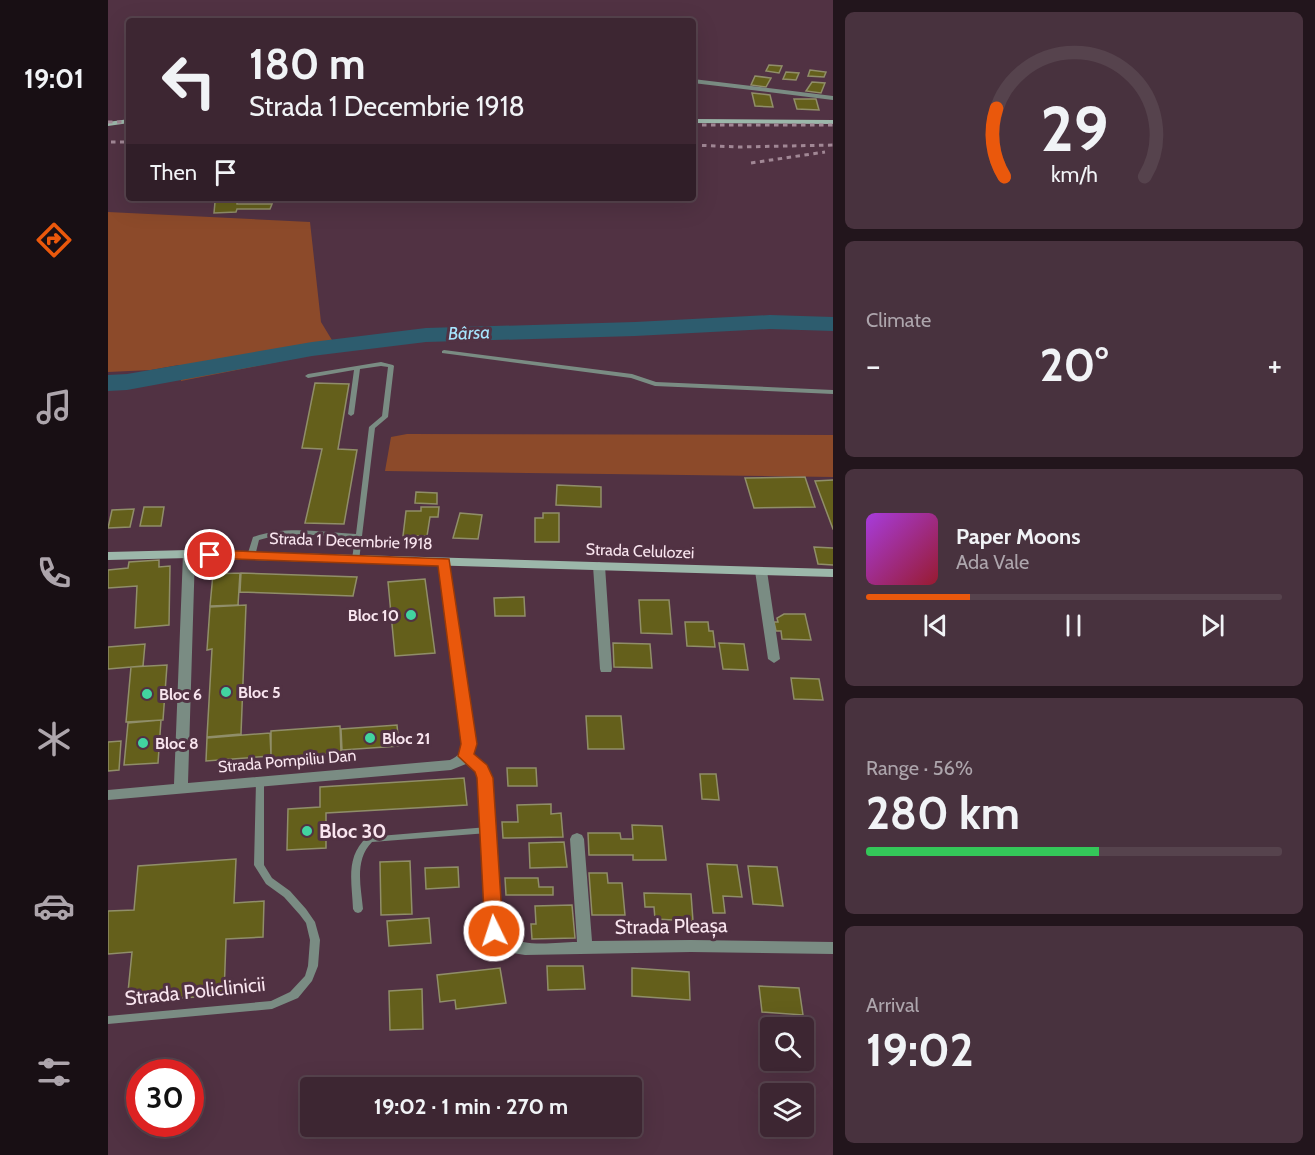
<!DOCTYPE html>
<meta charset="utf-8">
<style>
:root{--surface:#3d2632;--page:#48323e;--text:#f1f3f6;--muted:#ada5ac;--line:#56434d;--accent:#ea580c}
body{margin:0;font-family:Cabin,sans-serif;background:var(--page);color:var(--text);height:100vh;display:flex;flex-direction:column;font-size:22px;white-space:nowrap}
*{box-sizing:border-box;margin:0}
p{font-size:20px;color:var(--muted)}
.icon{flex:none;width:33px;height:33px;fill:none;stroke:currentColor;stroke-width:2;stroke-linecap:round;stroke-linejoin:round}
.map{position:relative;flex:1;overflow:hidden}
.sheet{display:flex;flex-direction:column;gap:12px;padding:12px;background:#22151c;width:482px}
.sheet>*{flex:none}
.guide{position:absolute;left:18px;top:18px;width:570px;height:183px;border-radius:6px;box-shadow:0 6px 24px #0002,0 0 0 2px var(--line);background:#3d2632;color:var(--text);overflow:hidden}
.controls{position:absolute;left:652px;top:1017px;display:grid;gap:12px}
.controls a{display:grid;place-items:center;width:54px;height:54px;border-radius:6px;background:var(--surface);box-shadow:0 6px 24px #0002,0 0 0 2px var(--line);font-size:30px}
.speed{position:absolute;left:18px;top:1059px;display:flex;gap:12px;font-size:30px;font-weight:700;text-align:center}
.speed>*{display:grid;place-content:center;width:78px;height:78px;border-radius:50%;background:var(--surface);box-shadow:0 6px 24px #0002,0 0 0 2px var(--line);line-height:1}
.speed .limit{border:9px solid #d22;background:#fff;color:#111}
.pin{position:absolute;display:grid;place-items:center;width:51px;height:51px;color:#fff;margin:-26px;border:3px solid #fff;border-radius:50%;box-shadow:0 2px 6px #0007}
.me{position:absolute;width:66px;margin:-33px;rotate:356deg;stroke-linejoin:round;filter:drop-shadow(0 0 4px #0008)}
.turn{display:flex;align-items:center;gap:21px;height:126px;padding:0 24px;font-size:27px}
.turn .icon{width:78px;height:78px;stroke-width:2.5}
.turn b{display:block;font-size:42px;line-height:51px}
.then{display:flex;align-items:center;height:57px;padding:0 24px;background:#0003;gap:12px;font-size:22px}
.big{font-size:45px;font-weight:800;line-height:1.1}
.sheet .widget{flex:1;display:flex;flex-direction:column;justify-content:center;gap:9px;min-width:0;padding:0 21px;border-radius:9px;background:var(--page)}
.sheet .dial{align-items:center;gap:0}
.dial svg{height:156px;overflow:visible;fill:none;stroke:var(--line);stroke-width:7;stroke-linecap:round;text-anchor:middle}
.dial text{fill:var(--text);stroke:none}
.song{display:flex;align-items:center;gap:18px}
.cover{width:72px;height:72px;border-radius:9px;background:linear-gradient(135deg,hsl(280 70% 55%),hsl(350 70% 35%))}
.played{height:6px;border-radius:3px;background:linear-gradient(90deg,var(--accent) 25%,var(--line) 25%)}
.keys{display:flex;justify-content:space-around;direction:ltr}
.heat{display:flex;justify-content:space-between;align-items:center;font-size:33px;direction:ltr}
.charge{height:9px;border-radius:4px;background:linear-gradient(90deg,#34c759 56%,var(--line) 0)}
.trip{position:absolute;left:192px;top:1077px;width:342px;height:60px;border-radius:6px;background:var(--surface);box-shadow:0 6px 24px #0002,0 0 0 2px var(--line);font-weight:800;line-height:60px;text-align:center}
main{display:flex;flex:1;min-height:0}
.menu{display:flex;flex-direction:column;width:108px;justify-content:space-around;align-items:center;background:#180f14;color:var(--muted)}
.menu .icon{width:42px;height:42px}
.menu .active{color:var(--accent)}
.menu b{font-size:27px;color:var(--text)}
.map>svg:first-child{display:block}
.green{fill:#8c4a2a}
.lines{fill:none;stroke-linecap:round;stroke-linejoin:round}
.river{fill:#2d5c6e;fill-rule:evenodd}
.building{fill:#645f1b;stroke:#908e69;stroke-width:1.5}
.lane{fill:#7a8c83;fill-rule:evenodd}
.street{fill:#7a8c83;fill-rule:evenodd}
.secondary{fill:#9cb7aa;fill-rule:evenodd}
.rail{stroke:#a18795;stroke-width:3;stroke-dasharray:4.5 4.5;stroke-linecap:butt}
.route{fill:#ea580c;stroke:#983908;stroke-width:1.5}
.poi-dot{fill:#42d4a0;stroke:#513243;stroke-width:2}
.labels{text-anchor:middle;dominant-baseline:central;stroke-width:6;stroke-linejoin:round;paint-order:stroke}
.street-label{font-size:16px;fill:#f9e5ef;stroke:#513243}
.poi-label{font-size:16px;font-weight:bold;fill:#f9e5ef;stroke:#513243;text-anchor:start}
.water-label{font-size:18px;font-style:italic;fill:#a7e4fd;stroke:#513243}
.near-poi-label{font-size:20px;font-weight:bold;fill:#f9e5ef;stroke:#513243;text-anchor:start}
.near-street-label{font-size:20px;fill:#f9e5ef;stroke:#513243}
</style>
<main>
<nav class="menu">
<b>19:01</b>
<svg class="icon active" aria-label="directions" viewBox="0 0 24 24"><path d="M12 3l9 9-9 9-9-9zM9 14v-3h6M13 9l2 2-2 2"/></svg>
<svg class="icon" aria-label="music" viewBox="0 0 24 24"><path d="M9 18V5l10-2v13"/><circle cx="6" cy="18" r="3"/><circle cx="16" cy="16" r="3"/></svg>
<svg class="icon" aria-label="phone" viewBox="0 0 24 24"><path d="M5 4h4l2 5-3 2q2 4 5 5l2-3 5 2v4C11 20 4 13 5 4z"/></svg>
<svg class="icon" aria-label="climate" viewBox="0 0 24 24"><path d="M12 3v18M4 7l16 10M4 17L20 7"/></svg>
<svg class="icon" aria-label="car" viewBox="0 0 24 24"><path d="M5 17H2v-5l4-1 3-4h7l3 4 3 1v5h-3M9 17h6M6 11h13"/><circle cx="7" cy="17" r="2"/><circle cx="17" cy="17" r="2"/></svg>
<svg class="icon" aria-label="filters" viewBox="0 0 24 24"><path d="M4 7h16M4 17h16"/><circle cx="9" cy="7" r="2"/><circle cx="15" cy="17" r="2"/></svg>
</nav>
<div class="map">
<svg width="726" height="1155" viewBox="0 0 726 1155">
<rect width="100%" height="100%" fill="#513243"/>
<path class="green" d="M0 212 202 222 213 322 230 350 73 381 71 365 43 370 0 372Z
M299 434 725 435V477L277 471 283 437Z"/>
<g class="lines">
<path class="river" d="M662 315 726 317V331L662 329 527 336 318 342 204 356 19 390 0 391V375L19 374 204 342 318 328 527 322Z"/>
</g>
<path class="building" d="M661 65 674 66 671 73 658 71Z
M702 70 718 72 716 77 700 76Z
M678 72 691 73 688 80 675 79Z
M647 76 663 78 658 87 643 85Z
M704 82 717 83 713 93 698 91Z
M644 93 662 95 665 107 647 106Z
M686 99H708L711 110 689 109Z
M107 202H129V204H164L162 209H129L128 212 106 213Z
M207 383 241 384 230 449 249 450 236 524 197 523 214 449 194 448Z
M697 477 707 507 646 508 637 478Z
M726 480V529H725L707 481Z
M449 485 493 487V507L448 505Z
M308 492 329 493V504L307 503Z
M36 507H56L53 526H32Z
M313 507H331L330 517H322L319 536H295L298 511H313Z
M26 509 22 527 0 528 4 510Z
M352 513 374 515 370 539 345 538Z
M435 513H451V542H427V518H435Z
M706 547 726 548V565L710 564Z
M51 560V567L62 566 61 625 27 628 29 586 0 588V570L20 568 21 562Z
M132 573 130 605 102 606 105 574Z
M133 573 249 577 245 596 132 592Z
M317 579 327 653 287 656 280 582Z
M416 597 417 616H387L386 598Z
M531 600H561L564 634 533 633Z
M138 605 133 734 99 737 104 649 99 650 102 607Z
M676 614H697L703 640 674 639 673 631H668L666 622H670L669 618Z
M577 622H600L601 631H605L607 647 579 646Z
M505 643 542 644 544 668 506 667Z
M611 643 636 644 640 670 615 669Z
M37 644 35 666 0 669V647Z
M59 665 55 720 18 722 23 667Z
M683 678 711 679 715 700 686 699Z
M478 716H513L516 749H480Z
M53 720 50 763 16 765 20 723Z
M289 725 291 746 234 750 233 729Z
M232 726 233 753 163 759V731Z
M162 733 163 756 98 761 99 738Z
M13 741 11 770 0 771V742Z
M399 768H428L429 786H400Z
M592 774H608L611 800 594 799Z
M356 778 359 805 218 813V848L179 850 180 809 212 807V787Z
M443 804V814L453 813 455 837 395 838 394 822H410L409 805Z
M524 825 554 826 558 860H525V855H481L480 833H512L513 839H525Z
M456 842 459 867 422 868 421 843Z
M128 859 126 903 156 901 155 937 118 939 116 995 19 1002 24 952 0 954V911L26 910 30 866Z
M302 861 304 914 273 915 272 862Z
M599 864 629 865 634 897 615 896 617 913H605Z
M640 866 669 867 675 906 645 904Z
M350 867 351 887 318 889 317 868Z
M481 873H499L500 883H514L517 915H484Z
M397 878H430L431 887H445V895H398Z
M536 893 583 894 585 921 547 919 546 907H537Z
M464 905 467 938 424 939 423 924H428L427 906Z
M321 918 323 943 281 946 279 921Z
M439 966H475L477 989 440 990Z
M392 968 398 1003 348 1009 347 1000 332 1002 329 975Z
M524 968 581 972 582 1000 524 996Z
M651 986 691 988 695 1015 654 1012Z
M314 989 315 1029 282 1030 281 991Z"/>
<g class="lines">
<path class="lane" d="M336 350 524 374 548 382 726 390V394L547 386 523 378 334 353V351Z
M273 362 285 365 286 366 280 417 267 428 251 561H245L244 559 247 538C218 536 179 530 151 540L147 556 146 558H140L139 556 145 537C177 525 214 532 248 534L261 427 274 416 280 367 273 366 252 369 246 414 243 416 240 414 246 370 200 378 197 376 200 374Z
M152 779 155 780 156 782V865L164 878 182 891 198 909 207 922 212 940 210 966 204 981 190 998 164 1009 0 1024V1016L163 1001 182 992 197 976 200 966 202 940 198 923 192 915 176 897 158 884 146 865 148 782 149 780Z
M380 827 383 828 384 830 383 832 380 833 264 842C246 860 253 887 255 909L253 912 250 913 247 912 245 909C244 882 237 857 259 837Z"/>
<path class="street" d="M585 79 726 96V100L585 83Z
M81 550 87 554 80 783 342 760C351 756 352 753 354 744L331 562 333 559H341L368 744 365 754 378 765 384 779 394 930C409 950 446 942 469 942L462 839 464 835 469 833 474 835 476 839 484 941 583 940 726 942V954L583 952 417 955C399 953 387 948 378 931L370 779 367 772 358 764 343 770 0 800V790L66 784 75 554Z
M491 562 497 566 504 669 503 672H493L492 669 485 566Z
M653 567 659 571 672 659 666 663 660 659 647 571Z"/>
<path class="secondary" d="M21 119V123L0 126V122Z
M585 119 726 120V124L585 123Z
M81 550 726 569V577L81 558 0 560V552Z"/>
<path class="rail" d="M0 122H21
M585 125H726
M3 142H21
M585 145 630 147 726 145
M643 163 717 152"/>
</g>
<path class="route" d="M102 550 341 559 369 744 366 754 379 765 385 778 395 931 392 936 386 938 380 936 377 931 369 778 367 772 350 756 353 744 330 566 97 558 95 555 97 552Z"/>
<g class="poi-dot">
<circle cx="303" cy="615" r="6"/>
<circle cx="118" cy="692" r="6"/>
<circle cx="39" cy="694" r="6"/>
<circle cx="262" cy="738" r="6"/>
<circle cx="35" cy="743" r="6"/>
<circle cx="199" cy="831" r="6"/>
</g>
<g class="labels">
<g class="street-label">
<text transform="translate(243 541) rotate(2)">Strada 1 Decembrie 1918</text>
<text transform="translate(532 551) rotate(2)">Strada Celulozei</text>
<text transform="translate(179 761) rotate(-5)">Strada Pompiliu Dan</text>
</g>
<g class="poi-label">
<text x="291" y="615" text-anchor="end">Bloc 10</text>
<text x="130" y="692">Bloc 5</text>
<text x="51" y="694">Bloc 6</text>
<text x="274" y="738">Bloc 21</text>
<text x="47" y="743">Bloc 8</text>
</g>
<g class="water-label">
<text transform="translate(361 333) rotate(-2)">Bârsa</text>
</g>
<g class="near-poi-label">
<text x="211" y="831">Bloc 30</text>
</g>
<g class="near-street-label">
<text transform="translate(563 926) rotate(-1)">Strada Pleașa</text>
<text transform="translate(87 991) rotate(-6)">Strada Policlinicii</text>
</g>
</g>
</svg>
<div class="controls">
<a><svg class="icon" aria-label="search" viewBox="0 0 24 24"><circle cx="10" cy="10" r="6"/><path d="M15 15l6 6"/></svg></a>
<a><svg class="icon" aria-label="layers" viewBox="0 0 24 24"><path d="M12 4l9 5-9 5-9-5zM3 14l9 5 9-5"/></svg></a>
</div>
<div class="speed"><div class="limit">30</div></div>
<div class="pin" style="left:102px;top:555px;background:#d93025"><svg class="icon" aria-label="arrive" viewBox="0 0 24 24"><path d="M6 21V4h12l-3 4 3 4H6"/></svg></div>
<svg class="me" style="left:386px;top:931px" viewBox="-20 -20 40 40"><circle r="17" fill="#ea580c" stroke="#fff" stroke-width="3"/><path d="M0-11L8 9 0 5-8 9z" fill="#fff"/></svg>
<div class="trip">19:02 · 1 min · 270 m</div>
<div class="guide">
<div class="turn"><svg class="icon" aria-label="left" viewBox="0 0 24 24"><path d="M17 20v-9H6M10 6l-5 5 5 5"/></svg><div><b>180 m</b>Strada 1 Decembrie 1918</div></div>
<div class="then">Then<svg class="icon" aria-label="arrive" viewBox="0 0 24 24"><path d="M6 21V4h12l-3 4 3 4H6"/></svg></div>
</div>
</div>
<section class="sheet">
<div class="widget dial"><svg viewBox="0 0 100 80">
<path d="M14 69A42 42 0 1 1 86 69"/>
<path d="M14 69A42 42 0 0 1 10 34" stroke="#ea580c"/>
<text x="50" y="56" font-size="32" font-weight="700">29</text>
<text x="50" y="72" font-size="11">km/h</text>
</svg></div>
<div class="widget"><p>Climate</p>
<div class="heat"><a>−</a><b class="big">20°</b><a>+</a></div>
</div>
<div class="widget">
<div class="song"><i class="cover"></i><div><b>Paper Moons</b><p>Ada Vale</p></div></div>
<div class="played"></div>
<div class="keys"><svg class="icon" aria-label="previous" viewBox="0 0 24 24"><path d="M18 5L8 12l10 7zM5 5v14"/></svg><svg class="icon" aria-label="pause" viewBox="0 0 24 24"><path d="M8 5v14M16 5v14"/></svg><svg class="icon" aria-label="next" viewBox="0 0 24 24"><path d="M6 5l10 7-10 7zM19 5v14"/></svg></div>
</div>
<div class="widget"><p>Range · 56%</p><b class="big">280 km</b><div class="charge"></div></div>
<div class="widget"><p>Arrival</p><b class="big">19:02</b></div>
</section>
</main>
